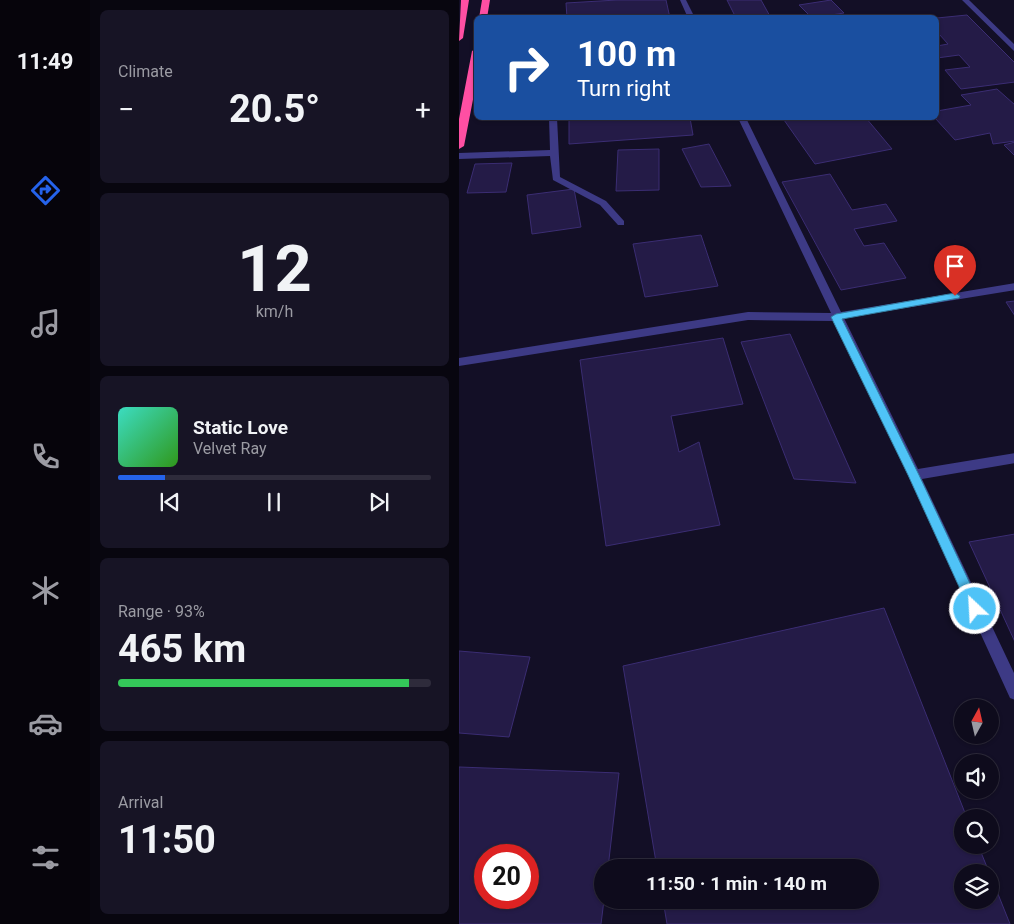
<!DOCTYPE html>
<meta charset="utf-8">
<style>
:root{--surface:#0e0b1c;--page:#171425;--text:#f1f3f6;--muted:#9b9ba3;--line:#2e2b3b;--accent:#2563eb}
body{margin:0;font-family:Roboto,sans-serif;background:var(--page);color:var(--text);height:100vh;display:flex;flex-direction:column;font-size:19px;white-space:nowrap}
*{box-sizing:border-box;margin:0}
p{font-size:16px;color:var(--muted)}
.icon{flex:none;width:28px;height:28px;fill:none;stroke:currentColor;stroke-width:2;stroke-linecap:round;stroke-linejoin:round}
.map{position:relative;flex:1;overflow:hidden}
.panel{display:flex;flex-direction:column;gap:10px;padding:10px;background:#08060f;width:369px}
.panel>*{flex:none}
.guide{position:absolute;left:15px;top:15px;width:465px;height:105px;border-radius:8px;box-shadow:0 1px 4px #0004,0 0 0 1px var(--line);background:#1a4fa0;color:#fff;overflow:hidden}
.needle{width:32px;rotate:8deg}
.tools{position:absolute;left:495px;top:699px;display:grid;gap:10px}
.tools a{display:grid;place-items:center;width:45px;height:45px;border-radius:50%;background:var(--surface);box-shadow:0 1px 4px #0004,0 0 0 1px var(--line);font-size:25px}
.speed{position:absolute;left:15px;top:844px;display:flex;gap:10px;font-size:25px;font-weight:700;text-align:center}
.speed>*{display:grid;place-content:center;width:65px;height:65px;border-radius:50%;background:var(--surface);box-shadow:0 1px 4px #0004,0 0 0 1px var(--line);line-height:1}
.speed .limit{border:8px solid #d22;background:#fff;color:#111}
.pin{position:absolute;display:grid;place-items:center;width:42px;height:42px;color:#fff;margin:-51px -21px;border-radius:50% 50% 50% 0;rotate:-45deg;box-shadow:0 0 5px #0007}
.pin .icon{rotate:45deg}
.me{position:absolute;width:55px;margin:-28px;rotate:335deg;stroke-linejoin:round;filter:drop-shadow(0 0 4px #0008)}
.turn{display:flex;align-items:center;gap:18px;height:105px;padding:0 20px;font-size:22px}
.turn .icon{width:65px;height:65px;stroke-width:2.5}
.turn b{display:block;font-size:35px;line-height:42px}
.big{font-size:38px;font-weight:700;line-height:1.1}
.panel .card{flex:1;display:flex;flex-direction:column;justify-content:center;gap:8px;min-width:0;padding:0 18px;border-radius:8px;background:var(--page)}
.panel .dial{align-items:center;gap:0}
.dial b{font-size:65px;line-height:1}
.song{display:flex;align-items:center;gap:15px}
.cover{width:60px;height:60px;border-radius:8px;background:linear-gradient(135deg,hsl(170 70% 55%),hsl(110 70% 35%))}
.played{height:5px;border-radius:2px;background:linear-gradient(90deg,var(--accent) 15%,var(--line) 15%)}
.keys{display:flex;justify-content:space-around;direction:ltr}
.heat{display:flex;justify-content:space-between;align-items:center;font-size:28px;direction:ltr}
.charge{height:8px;border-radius:4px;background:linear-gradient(90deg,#34c759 93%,var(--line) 0)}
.trip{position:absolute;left:135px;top:859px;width:285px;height:50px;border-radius:25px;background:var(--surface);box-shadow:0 1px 4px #0004,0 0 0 1px var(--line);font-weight:700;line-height:50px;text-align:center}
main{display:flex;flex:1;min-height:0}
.tabs{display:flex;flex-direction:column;width:90px;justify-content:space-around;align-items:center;background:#06040b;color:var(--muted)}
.tabs .icon{width:35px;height:35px}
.tabs .current{color:var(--accent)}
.tabs b{font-size:22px;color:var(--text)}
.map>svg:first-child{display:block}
.building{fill:#241b47;stroke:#3b2d73;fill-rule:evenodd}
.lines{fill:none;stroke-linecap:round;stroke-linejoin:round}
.minor{fill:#3d3a85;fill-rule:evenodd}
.highway{fill:#ff4fa3;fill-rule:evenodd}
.route{fill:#4fc3f7;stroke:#337fa1}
</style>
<main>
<nav class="tabs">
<b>11:49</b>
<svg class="icon current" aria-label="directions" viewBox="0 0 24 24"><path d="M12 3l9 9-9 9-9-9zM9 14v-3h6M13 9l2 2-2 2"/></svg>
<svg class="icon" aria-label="music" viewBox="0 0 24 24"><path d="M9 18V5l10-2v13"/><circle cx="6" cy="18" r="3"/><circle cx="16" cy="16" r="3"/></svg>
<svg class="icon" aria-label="phone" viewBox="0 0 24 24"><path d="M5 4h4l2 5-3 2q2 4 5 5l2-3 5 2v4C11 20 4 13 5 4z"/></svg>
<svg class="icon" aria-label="climate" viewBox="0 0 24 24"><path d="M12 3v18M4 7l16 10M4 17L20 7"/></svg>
<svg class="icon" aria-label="car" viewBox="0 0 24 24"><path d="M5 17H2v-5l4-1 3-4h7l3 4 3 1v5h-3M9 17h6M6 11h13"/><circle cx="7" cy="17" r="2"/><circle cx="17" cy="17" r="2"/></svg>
<svg class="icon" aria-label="filters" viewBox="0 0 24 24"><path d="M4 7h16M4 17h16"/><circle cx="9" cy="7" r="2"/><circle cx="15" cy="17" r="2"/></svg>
</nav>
<section class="panel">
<div class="card"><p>Climate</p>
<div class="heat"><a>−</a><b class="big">20.5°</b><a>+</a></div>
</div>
<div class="card dial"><b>12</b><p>km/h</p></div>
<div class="card">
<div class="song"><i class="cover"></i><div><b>Static Love</b><p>Velvet Ray</p></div></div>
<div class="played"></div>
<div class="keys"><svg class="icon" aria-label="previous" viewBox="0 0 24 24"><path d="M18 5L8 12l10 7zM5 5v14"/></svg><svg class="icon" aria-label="pause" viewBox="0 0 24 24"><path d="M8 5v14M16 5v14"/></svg><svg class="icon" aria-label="next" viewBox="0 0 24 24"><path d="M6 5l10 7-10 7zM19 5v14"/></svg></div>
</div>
<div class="card"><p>Range · 93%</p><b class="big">465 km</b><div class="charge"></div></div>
<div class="card"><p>Arrival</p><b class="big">11:50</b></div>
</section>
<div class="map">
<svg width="556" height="924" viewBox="0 0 556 924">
<rect width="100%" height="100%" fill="#130f26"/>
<path class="building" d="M158 0H207L211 18H108L107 3Z
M268 0H302L312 18H277Z
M372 0 385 13 353 18 340 5Z
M508 15 556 63V82L502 89 486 70 511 67 500 55 478 58V46L489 44 480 34 478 35V18Z
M538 89 556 105V141L534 144 531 133 496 140 476 118 478 111 512 105 502 95Z
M110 118H231L234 135 110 144Z
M342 118H407L433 149 356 164 325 120Z
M556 142V156L545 145Z
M250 144 272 186 242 187 223 149Z
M200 149V190L157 191 159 150Z
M53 163 47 192 8 193 16 164Z
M371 174 393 210 427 204 438 221 395 229 405 246 425 243 447 278 382 290 323 182Z
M115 189 122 227 73 234 68 195Z
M242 235 259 286 186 297 174 244Z
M556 301V316L547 302Z
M331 334 397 483 335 479 282 342Z
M264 338 284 404 212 416 220 452 240 442 261 525 147 546 121 360Z
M556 534V642L510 542Z
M425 608 508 818H504V845H519L530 872H504V900H531V874L551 924H208L204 900H411V868H198L164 666Z
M0 651 71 657 50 737 0 733Z
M0 767 160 773 149 868H144L145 900 142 924H0ZM26 855H69V898H26Z"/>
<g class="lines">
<path class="minor" d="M221 0H227L236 18H229Z
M503 0H510L556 45V52Z
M90 118H98L101 177 147 201 165 221V225H159L141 205 94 180 91 156 0 159V153L91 150Z
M279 118H287L382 312 556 283V290L385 318 459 469 556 453V463L463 479 556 675V700L551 698 449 475 375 321 289 320 0 366V358L289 312 372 313Z"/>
<path class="highway" d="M2 0H10L4 38 0 41Z
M23 0H31L28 18H20Z
M18 48V79L5 146 0 149V119L13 51Z"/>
</g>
<path class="route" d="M496 293 501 296 500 298 383 319 460 475 523 609 521 613 516 615 512 613 449 475 372 317 377 314Z"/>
</svg>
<div class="tools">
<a><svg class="needle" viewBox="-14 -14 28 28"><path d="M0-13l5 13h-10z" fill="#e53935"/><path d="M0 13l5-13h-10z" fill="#9b9ba3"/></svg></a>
<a><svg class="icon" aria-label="sound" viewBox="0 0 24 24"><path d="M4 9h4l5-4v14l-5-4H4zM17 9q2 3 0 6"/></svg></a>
<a><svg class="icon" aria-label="search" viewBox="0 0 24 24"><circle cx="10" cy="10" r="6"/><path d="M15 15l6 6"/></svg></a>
<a><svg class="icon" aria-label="layers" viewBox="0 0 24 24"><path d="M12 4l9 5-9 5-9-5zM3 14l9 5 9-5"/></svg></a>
</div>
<div class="speed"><div class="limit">20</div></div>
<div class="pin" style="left:496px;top:296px;background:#d93025"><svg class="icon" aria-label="arrive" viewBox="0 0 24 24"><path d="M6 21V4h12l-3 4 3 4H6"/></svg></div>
<svg class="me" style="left:516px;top:609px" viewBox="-20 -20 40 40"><circle r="17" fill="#4fc3f7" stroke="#fff" stroke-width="3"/><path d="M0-11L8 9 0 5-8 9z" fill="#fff"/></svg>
<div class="trip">11:50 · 1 min · 140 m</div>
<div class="guide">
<div class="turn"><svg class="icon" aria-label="right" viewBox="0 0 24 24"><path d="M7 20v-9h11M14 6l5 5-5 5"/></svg><div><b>100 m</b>Turn right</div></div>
</div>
</div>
</main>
